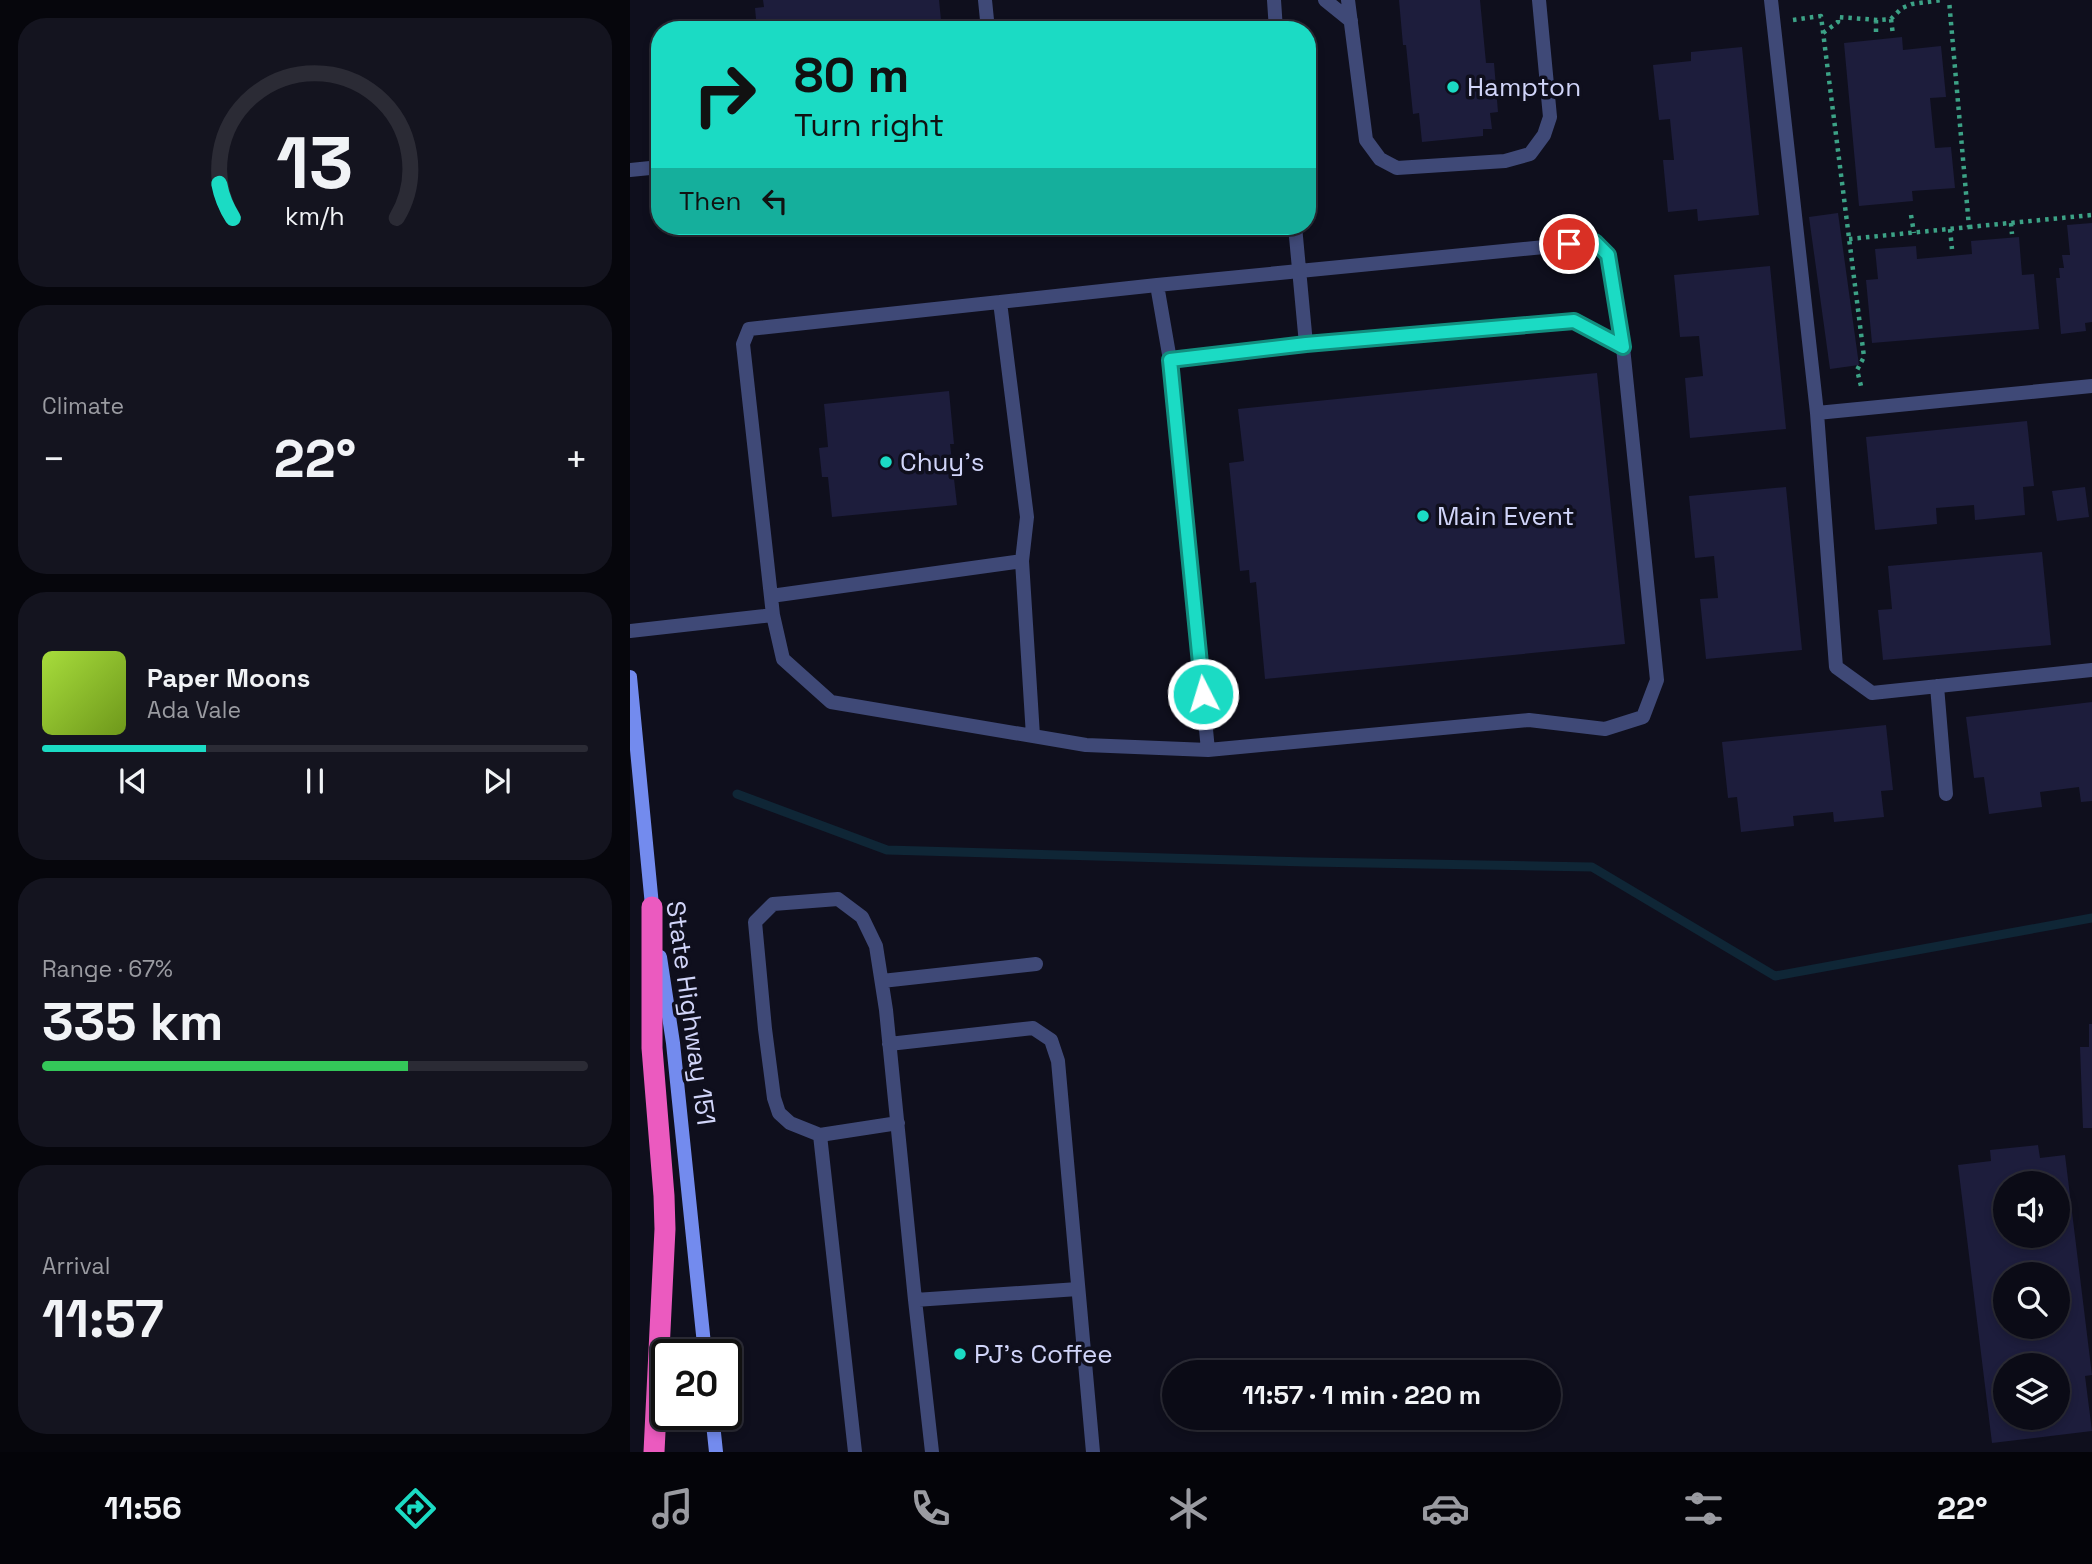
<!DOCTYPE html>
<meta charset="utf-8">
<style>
:root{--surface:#0b0b16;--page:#14141f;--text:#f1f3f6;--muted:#9a9ba1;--line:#2b2b35;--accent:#1bdbc4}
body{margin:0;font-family:"Space Grotesk",sans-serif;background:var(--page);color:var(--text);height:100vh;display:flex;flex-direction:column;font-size:26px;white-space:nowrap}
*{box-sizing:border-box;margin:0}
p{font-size:23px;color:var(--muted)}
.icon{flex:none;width:38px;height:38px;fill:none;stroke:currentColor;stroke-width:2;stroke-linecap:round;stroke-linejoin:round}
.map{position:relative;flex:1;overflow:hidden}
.panel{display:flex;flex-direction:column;gap:18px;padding:18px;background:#06060c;width:630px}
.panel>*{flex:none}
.guide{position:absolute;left:21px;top:21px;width:665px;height:214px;border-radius:28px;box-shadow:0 4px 10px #0003,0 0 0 2px var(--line);background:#1bdbc4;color:#111;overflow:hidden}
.tools{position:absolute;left:1363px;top:1171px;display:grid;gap:14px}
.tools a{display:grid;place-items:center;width:77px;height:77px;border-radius:50%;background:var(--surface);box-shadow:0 4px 10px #0003,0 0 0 2px var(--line);font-size:35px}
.speed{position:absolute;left:21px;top:1339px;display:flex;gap:14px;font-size:35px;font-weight:700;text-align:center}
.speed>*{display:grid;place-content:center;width:91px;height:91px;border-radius:50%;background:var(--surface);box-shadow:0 4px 10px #0003,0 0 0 2px var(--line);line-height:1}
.speed .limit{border:4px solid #111;border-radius:10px;background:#fff;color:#111}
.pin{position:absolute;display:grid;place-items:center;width:60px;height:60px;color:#fff;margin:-30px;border:4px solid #fff;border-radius:50%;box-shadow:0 2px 7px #0007}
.me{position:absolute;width:77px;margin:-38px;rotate:355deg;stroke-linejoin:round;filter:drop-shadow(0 0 5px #0008)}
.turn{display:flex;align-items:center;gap:24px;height:147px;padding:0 28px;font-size:32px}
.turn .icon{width:91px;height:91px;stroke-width:2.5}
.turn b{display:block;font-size:49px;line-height:60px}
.then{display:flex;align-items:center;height:66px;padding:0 28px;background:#0003;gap:14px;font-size:26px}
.big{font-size:52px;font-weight:700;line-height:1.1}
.panel .widget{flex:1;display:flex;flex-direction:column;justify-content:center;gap:10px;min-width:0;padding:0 24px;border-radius:28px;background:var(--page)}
.panel .dial{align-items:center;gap:0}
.dial svg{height:182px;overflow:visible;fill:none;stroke:var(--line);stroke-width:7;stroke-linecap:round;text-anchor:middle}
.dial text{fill:var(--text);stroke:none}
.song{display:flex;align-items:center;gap:21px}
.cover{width:84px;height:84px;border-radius:10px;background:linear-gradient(135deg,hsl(80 70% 55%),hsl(80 70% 35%))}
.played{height:7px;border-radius:4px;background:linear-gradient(90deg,var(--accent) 30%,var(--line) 30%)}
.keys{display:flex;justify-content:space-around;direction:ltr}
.heat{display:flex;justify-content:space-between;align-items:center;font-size:38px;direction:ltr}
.charge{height:10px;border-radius:5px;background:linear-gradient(90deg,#34c759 67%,var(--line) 0)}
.trip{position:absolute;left:532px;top:1360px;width:399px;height:70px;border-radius:35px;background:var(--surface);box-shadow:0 4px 10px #0003,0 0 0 2px var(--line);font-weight:700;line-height:70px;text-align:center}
.tabs{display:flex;height:112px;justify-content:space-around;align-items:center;background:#040409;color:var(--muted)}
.tabs .icon{width:49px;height:49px}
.tabs .on{color:var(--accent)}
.tabs b{font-size:32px;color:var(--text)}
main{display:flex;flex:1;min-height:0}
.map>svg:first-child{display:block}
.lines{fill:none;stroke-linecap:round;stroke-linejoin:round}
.stream{stroke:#0f2636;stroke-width:9}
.building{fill:#1d1d3c;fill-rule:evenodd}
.path{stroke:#3ca286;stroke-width:4.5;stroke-dasharray:3.5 5;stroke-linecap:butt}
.lane{stroke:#3f4977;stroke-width:14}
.secondary{stroke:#738bee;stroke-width:14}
.highway{stroke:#eb5abf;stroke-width:21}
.route-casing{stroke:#128e7f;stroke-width:18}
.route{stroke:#1bdbc4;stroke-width:12}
.poi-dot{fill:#1bdbc4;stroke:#0f0f1d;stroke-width:2.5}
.labels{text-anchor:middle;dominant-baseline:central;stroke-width:7;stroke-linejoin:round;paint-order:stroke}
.poi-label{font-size:26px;fill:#d1d5f9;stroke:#0f0f1d;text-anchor:start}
.street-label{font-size:26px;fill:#d1d5f9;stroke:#0f0f1d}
</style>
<main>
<section class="panel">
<div class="widget dial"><svg viewBox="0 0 100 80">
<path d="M14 69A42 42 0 1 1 86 69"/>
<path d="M14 69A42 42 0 0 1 8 54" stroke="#1bdbc4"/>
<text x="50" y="56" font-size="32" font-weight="700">13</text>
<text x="50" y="72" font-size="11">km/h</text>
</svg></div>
<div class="widget"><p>Climate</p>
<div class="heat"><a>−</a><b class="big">22°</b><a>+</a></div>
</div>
<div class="widget">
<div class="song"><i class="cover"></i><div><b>Paper Moons</b><p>Ada Vale</p></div></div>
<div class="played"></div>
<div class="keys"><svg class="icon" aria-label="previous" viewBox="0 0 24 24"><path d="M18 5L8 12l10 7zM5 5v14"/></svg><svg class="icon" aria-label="pause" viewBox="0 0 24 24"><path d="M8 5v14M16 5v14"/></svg><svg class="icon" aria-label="next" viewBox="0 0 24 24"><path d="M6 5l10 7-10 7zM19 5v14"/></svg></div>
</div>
<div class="widget"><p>Range · 67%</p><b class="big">335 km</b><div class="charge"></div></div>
<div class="widget"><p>Arrival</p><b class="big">11:57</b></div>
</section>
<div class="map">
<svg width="1462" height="1452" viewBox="0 0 1462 1452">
<rect width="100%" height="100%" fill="#0f0f1d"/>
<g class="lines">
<path class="stream" d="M107 794 257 850 679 862 962 867 1145 976 1462 918"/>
</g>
<path class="building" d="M133 0H309L312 30H127L125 8 134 7Z
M769 0H850L856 63H864L868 112 860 113 862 129H853V136L792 142 789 113 783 114 776 45H773Z
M1272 37 1273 50 1311 46 1316 97 1300 98 1305 148 1321 147 1325 188 1282 191 1283 201 1229 206 1214 43Z
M1112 47 1129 215 1068 221 1067 209 1038 212 1033 160H1044L1040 119 1029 120 1023 65 1061 61V52Z
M1208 213 1229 365 1200 369 1179 217Z
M1462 223V322L1455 323 1456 331 1431 334 1426 278H1430L1429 268H1434L1432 255H1440L1437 225Z
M1389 237 1392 275 1404 274 1409 329 1242 343 1236 280 1248 279 1245 249 1286 246 1287 259 1342 254 1341 241Z
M1140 266 1156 429 1060 438 1055 378 1073 376 1069 336 1050 337 1044 275Z
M967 373 995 644 635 679 626 582 620 583 619 570 610 571 599 463 614 461 608 409Z
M319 391 324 444H320L327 505 202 517 198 477H192L189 448 198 447 194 404Z
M1397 421 1404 486 1393 487 1395 515 1345 520 1344 505 1306 508 1307 524 1245 530 1236 437Z
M1156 487 1172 650 1076 659 1070 599 1088 598 1084 556 1065 558 1059 496Z
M1455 487 1459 517 1427 521 1422 491Z
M1412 552 1421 645 1253 660 1248 610 1262 609 1258 566Z
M1462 702V801L1451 802 1449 787 1410 792 1412 807 1359 814 1354 777 1344 778 1336 717Z
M1256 725 1263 790 1251 791 1254 817 1204 822 1203 812 1163 816 1164 826 1111 832 1107 797 1098 798 1092 742Z
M1459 1024H1462V1128H1453L1450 1047H1459Z
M1408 1145 1410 1158 1435 1155 1462 1375 1455 1376 1462 1431 1362 1443 1328 1165 1361 1161 1360 1150ZM1376 1183H1428V1236H1376ZM1376 1274H1428V1326H1376ZM1376 1365H1428V1418H1376Z"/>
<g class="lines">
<path class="path" d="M1261 19 1263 35
M1163 20 1191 16 1234 357 1227 370 1232 390
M1246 20V34
M1193 33 1208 22V17L1248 20 1261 19 1272 8 1282 4 1312 0
M1281 215 1284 233
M1381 223 1382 234
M1339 227 1462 215
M1320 229 1322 249
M1219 239 1339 227 1319 0"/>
<path class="lane" d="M355 0 358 30
M644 0 646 30
M695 0 721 21
M718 0 736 140 750 159 767 168 875 161 900 154 914 135 920 117 909 0
M1141 0 1187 413 1206 667 1242 693 1462 670
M0 170 30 167
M665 226 676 344
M527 285 965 242 978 255 993 347
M540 360 676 344 944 321 993 347 1027 680 1013 717 975 729 899 720 578 750 456 745 201 702 153 659 143 615 113 344 119 329 527 285 540 360 578 750
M1187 413 1462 386
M392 561 403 736
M141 596 392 561 397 517 370 302
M0 631 143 615
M1307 686 1316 794
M252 981 406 964
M259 1044 403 1028 421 1040 428 1061 463 1452
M268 1123 190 1135 160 1123 149 1113 144 1098 135 1029 125 922 143 904 208 899 232 917 246 946 256 1010 285 1300
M190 1135 225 1452
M302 1452 285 1300 448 1289"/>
<path class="secondary" d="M0 677 23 916
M30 957 43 1043 75 1354
M82 1414 86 1452"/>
<path class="highway" d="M22 907V1048L34 1196 35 1229 24 1452"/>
</g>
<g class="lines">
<defs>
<path id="route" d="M573 694 540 360 676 344 944 321 993 347 978 255 965 242 939 244"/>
</defs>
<use href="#route" class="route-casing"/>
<use href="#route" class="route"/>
</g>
<g class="poi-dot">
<circle cx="823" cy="87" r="7"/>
<circle cx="256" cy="462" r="7"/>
<circle cx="793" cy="516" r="7"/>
<circle cx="330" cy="1354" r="7"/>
</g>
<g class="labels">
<g class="poi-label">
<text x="837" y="87">Hampton</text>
<text x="270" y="462">Chuy's</text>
<text x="807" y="516">Main Event</text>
<text x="344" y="1354">PJ's Coffee</text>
</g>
<g class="street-label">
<text transform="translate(61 1013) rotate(82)">State Highway 151</text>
</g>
</g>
</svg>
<div class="tools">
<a><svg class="icon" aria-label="sound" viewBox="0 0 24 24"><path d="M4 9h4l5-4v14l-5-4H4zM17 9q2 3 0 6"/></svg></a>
<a><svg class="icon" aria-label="search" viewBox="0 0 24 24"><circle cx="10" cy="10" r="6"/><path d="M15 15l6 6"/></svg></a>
<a><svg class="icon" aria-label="layers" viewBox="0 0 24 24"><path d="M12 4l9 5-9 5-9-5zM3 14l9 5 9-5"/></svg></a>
</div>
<div class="speed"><div class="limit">20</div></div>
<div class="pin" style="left:939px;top:244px;background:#d93025"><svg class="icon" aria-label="arrive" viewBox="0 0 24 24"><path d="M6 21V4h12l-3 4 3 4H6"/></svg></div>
<svg class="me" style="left:573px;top:694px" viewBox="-20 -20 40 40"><circle r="17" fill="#1bdbc4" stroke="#fff" stroke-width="3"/><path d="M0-11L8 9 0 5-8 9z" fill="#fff"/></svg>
<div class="trip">11:57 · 1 min · 220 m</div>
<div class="guide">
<div class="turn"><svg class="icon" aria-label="right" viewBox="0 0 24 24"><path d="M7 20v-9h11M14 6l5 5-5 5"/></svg><div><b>80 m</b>Turn right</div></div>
<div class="then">Then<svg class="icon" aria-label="left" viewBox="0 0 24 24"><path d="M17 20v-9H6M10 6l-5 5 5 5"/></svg></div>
</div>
</div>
</main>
<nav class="tabs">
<b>11:56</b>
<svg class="icon on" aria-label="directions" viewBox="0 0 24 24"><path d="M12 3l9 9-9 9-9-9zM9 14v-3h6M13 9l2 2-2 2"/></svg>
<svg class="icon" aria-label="music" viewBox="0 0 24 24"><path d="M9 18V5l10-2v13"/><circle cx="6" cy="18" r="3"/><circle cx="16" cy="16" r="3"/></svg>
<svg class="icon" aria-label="phone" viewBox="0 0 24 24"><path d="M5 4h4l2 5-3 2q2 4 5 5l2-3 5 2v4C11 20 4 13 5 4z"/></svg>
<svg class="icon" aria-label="climate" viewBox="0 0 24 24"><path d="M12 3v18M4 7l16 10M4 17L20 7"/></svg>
<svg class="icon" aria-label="car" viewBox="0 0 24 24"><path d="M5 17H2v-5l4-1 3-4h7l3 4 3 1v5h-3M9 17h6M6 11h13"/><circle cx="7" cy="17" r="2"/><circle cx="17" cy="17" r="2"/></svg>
<svg class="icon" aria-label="filters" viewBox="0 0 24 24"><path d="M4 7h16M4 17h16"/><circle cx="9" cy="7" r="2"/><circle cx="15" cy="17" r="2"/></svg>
<b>22°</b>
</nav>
